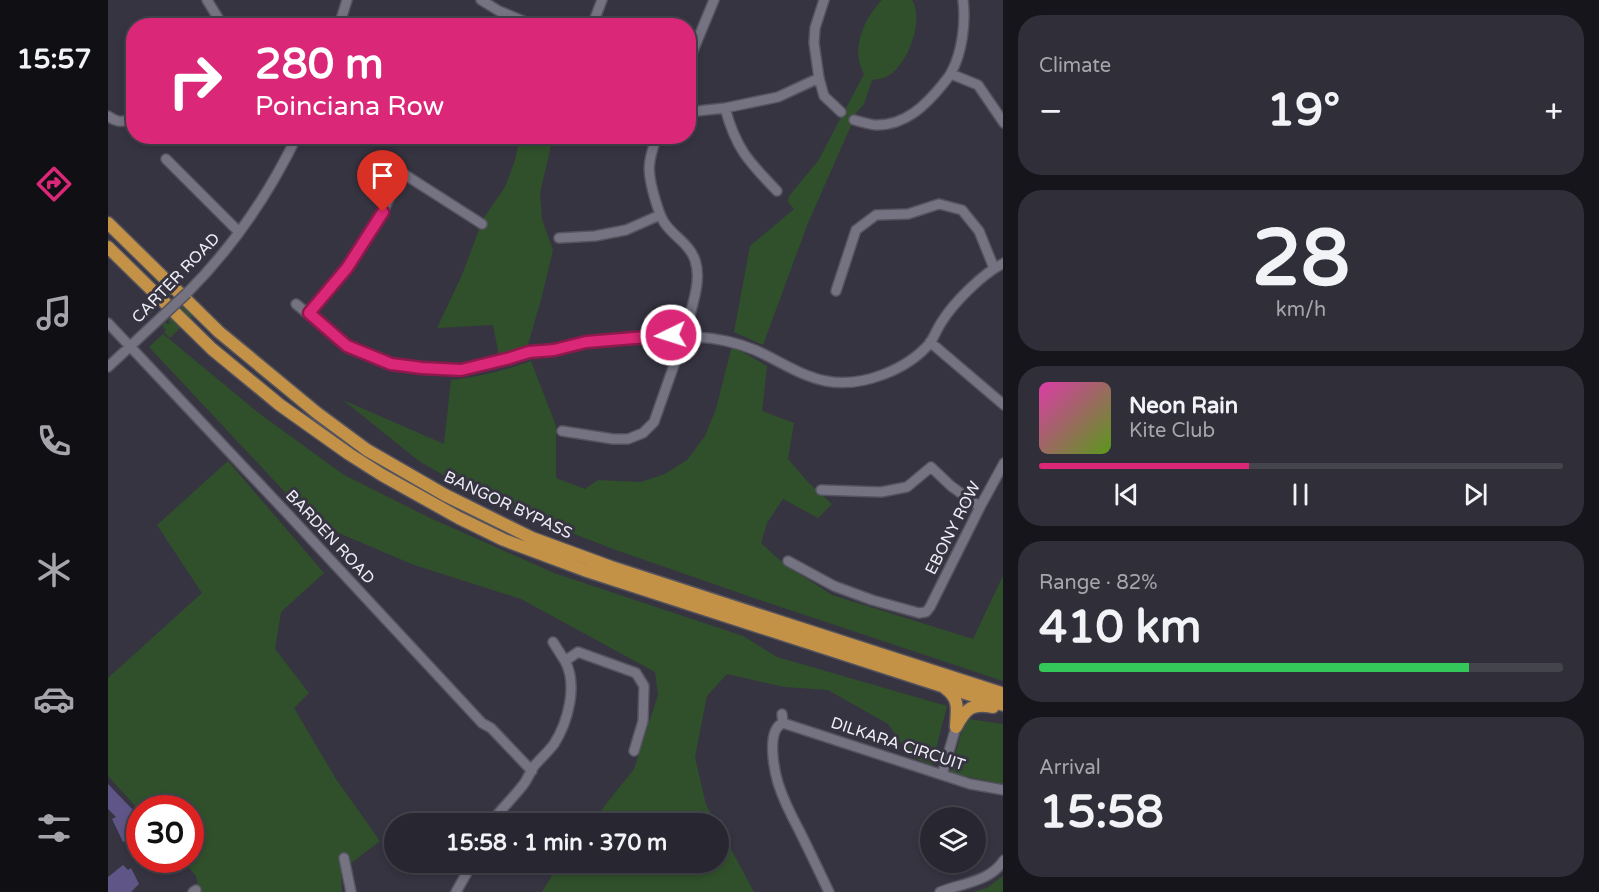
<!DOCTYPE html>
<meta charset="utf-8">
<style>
:root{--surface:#282731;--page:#302f39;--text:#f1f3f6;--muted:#a5a5ab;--line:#44444d;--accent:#db2777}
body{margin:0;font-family:"Varela Round",sans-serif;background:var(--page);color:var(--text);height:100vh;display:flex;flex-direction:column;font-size:22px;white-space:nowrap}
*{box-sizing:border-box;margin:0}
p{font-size:20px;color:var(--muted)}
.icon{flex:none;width:33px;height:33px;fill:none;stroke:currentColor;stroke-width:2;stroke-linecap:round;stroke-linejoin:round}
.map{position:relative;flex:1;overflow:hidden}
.details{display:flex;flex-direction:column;gap:15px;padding:15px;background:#16151b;width:596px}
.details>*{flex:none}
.banner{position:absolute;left:18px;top:18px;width:570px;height:126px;border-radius:24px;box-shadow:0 3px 9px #0003,0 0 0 2px var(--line);background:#db2777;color:#fff;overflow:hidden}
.controls{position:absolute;left:812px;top:807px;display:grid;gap:12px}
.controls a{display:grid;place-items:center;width:66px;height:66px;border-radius:50%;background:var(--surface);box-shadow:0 3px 9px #0003,0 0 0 2px var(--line);font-size:30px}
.speed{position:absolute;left:18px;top:795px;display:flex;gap:12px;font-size:30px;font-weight:700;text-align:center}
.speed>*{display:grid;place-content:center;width:78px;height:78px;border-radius:50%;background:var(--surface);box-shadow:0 3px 9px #0003,0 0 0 2px var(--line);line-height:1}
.speed .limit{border:9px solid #d22;background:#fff;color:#111}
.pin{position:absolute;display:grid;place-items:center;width:51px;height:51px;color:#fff;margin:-62px -26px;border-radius:50% 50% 50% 0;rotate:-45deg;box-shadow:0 0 6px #0007}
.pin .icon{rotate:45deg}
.me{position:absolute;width:66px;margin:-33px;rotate:266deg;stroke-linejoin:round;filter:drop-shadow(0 0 4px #0008)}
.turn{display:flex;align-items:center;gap:21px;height:126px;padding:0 30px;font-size:27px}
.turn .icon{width:78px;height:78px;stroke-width:2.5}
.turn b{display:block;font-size:42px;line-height:51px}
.big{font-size:45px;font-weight:700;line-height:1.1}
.details .widget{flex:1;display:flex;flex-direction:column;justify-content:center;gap:9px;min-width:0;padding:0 21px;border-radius:24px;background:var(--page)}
.details .dial{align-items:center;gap:0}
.dial b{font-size:78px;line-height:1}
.song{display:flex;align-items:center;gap:18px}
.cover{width:72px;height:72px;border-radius:9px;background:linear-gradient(135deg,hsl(320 70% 55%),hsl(90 70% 35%))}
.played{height:6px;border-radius:3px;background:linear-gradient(90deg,var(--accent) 40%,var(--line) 40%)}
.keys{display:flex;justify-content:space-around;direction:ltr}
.heat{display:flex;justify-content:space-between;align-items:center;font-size:33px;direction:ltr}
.charge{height:9px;border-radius:4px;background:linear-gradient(90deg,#34c759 82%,var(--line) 0)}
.trip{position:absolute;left:276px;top:813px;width:345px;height:60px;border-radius:30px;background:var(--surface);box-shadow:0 3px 9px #0003,0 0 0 2px var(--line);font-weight:700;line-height:60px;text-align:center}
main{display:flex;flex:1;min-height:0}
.menu{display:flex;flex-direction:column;width:108px;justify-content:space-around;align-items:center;background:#101014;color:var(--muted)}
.menu .icon{width:42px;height:42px}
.menu .active{color:var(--accent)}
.menu b{font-size:27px;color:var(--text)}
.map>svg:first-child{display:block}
.green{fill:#30502b}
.building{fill:#5f5587}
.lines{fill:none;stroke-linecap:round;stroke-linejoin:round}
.minor-casing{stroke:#54535e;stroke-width:12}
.major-casing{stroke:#54535e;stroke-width:15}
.minor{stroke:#757382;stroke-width:9}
.major{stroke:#c49246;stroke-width:12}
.minor-bridge-casing{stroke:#54535e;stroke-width:12;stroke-linecap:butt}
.minor-bridge{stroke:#757382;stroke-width:9}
.route-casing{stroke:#8e194d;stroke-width:15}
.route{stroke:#db2777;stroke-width:10}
.labels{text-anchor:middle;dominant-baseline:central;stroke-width:6;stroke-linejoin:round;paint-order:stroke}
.street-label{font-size:16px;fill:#efeef7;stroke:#363441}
</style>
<main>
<nav class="menu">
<b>15:57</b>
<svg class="icon active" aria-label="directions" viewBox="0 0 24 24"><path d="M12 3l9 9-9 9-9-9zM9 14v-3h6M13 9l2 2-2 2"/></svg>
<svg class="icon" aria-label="music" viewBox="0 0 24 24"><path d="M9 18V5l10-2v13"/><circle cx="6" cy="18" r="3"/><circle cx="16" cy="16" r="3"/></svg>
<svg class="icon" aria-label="phone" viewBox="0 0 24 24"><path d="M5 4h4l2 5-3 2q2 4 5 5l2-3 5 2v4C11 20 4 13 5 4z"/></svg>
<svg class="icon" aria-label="climate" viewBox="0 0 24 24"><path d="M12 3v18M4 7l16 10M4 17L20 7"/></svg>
<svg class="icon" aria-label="car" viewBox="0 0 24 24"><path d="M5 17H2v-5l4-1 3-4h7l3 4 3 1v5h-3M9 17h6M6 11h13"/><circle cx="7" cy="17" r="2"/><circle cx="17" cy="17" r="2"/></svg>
<svg class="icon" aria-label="filters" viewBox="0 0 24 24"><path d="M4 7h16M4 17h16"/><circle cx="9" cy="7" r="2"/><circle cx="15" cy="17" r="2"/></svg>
</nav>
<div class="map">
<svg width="896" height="892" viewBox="0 0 896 892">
<rect width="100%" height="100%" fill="#363441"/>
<path class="green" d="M774 0H804C817 20 799 67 778 77 774 79 768 79 764 80L756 104 748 113 745 121 700 223 655 345 626 332 642 246 686 209 680 202 681 196 710 161 756 74C742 49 756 19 774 0Z
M412 137H445L432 193 434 219 445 250 434 296 419 348 391 356 385 325 329 328 354 275 375 219 397 187 407 160Z
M66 279 72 286 40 316 35 310Z
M83 297 93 307 62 338 56 332 58 330 54 325 57 322 60 325 62 322 60 320Z
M55 334 152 414 236 475 322 518 446 573 635 636 669 657 839 706 824 765 803 757 780 724 720 690 676 687 619 674 599 696 587 757 598 805 608 823H483L526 769 550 695 547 672 413 599 306 565 205 522 41 347Z
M624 346 659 366 654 411 686 423 680 459 700 482 724 504 710 518 675 499 659 523 653 543 676 564 724 595 865 639 895 576V681L643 597 505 549 376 499 311 461 235 400 336 444 343 380C371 377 396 371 423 361L448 426V478L477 489 490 480 533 482 557 474 579 460 597 436 608 409Z
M120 461 216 573 173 612 167 649 201 693 186 708 228 779 272 841 233 871 234 892H92L88 876 74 860H82V808H32L31 810 0 776V678L94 593 49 525Z
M861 719 895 724V784L842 773 853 734Z
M611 827 646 892H434L452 863 610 862Z
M895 876V892H865L879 888Z"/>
<path class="building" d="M0 784 25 810 28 818 32 816V832L25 835 26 837 15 842 4 819 8 817 0 809Z
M57 860H75L79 864 69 873 66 870 61 875 52 865Z
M15 865 20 870 23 868 31 884 23 892H0V877Z"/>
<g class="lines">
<defs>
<path id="minor" d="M99 0 115 26
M373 0 391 11 427 26
M716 0 707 28 706 43 711 78 716 96 733 112
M231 26 239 0
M484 26 494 0
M580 63 606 0
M843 74 870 85 896 123
M617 108C628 149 641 162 669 191
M580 112 617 108 670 97 711 78
M0 116C10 123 16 123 26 116
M746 120C754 122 762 125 769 125 798 125 818 105 835 84 837 81 841 77 843 73 854 53 858 23 855 0
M549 136C539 163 539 172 547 199 550 208 552 218 558 225 567 237 582 245 587 260 594 280 584 304 580 324
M58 159 131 232
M274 160 374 224
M451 238 487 236 518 230 552 215
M728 291 748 230 768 215 800 214 831 204 854 210 871 231 886 268
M79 293C124 248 161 194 189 136
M188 304 239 346 283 364 314 368 353 370 402 358 421 352 446 349 478 342 563 335
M201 313 239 268 275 212 293 172
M0 323 177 511 374 723 383 728 424 771
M563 336a13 13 0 1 1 26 0a13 13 0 1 1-26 0Z
M589 337C609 338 627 342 647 350 670 360 692 376 718 381 753 388 799 370 822 343 826 337 829 329 833 323 845 303 875 273 896 263
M822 342 896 405
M0 367 47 323
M454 431 505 439H520L535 433 546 422 572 348
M713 490 773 492 799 487 823 467 843 486 872 507
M680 561 726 586 764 600 811 613 818 612 822 607 872 507 896 463
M445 642 457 661
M674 714 675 723C658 730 666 769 670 783 675 799 683 815 691 830 701 850 711 871 721 892
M675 723 862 784 896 790
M834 775 848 727
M382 824C392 810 405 798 415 785 420 779 422 771 427 765 433 758 440 752 446 744 460 722 470 685 457 661L470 652 528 673 536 686 535 721 526 751
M236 858 243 892
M85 892 88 890
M348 892 365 862
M832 892C854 883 882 882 896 860"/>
<path id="major" d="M0 223 111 332 209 413 259 450 337 495 424 538 503 567 896 694
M0 247 104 349 172 405 241 454 274 475 351 518 396 540 476 570 834 686 896 705
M837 688C852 699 849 709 848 726
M848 727C858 708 864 703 885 707"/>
</defs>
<use href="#minor" class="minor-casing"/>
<use href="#major" class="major-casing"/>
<use href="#minor" class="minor"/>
<use href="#major" class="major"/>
<defs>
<path id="minor-bridge" d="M47 323 79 293"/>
</defs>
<use href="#minor-bridge" class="minor-bridge-casing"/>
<use href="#minor-bridge" class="minor-bridge"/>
</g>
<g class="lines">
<defs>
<path id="route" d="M275 212 239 268 201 313 239 346 283 364 314 368 353 370 402 358 421 352 446 350 478 342 563 335"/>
</defs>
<use href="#route" class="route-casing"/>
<use href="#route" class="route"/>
</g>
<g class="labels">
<g class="street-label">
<text transform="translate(68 278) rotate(-46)">CARTER ROAD</text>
<text transform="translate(400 505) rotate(25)">BANGOR BYPASS</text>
<text transform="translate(845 528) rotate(-63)">EBONY ROW</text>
<text transform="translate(222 537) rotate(47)">BARDEN ROAD</text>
<text transform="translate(790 744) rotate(18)">DILKARA CIRCUIT</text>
</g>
</g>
</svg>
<div class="controls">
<a><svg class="icon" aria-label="layers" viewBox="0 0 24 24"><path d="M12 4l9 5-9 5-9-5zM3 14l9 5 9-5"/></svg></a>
</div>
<div class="speed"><div class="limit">30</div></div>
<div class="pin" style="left:275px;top:212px;background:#d93025"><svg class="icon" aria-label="arrive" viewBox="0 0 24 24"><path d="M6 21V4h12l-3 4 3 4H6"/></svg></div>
<svg class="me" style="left:563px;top:335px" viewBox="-20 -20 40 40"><circle r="17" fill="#db2777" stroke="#fff" stroke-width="3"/><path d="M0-11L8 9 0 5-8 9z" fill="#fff"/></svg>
<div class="trip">15:58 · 1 min · 370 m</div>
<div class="banner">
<div class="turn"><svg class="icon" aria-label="right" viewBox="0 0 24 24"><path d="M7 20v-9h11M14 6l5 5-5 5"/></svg><div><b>280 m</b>Poinciana Row</div></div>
</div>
</div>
<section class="details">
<div class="widget"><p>Climate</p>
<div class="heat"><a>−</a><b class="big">19°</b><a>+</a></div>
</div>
<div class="widget dial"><b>28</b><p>km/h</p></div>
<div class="widget">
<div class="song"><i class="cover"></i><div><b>Neon Rain</b><p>Kite Club</p></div></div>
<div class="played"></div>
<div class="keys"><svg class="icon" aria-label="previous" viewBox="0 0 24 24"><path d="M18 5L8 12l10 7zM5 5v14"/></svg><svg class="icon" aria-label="pause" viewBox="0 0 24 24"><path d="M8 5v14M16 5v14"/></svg><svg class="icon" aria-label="next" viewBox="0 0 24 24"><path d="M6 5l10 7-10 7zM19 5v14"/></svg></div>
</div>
<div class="widget"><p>Range · 82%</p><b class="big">410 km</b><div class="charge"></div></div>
<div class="widget"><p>Arrival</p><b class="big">15:58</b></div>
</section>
</main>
